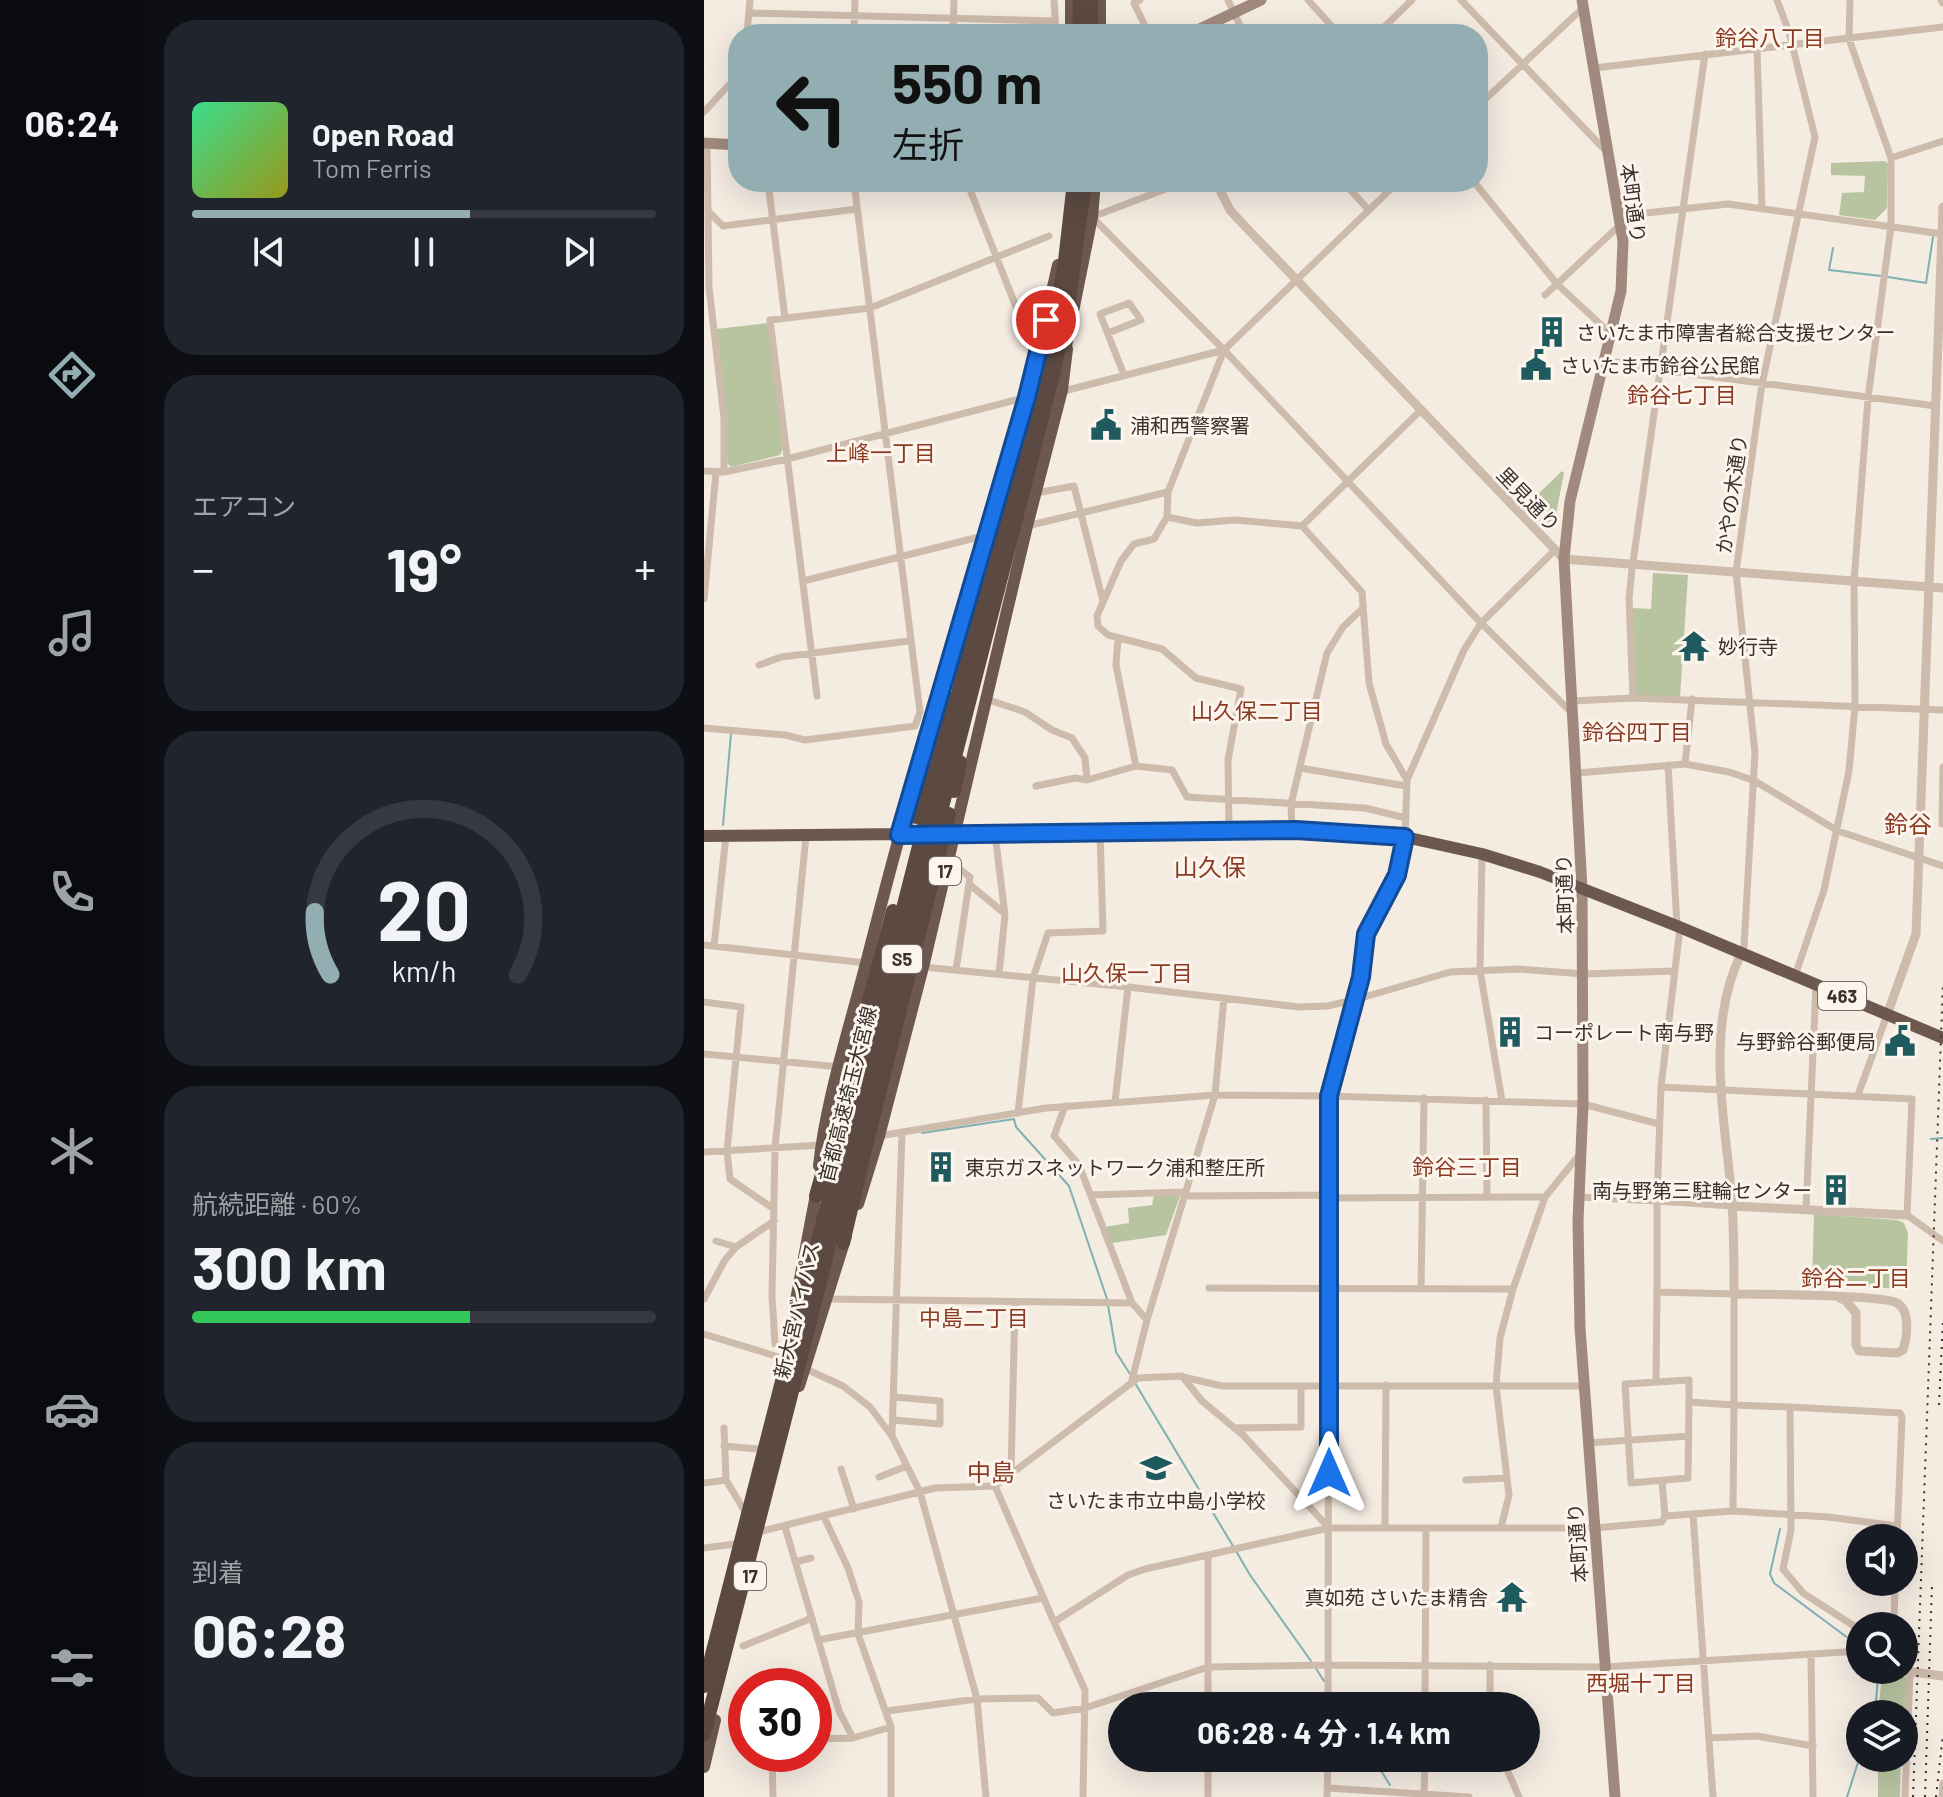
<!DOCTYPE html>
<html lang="ja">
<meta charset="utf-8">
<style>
:root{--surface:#171b24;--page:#20242c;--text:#f1f3f6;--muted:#9ea1a6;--line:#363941;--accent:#92aeb2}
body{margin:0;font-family:Barlow,"Noto Sans JP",sans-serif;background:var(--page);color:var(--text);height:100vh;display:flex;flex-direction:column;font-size:30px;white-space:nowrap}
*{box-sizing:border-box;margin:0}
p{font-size:26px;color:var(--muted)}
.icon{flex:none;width:44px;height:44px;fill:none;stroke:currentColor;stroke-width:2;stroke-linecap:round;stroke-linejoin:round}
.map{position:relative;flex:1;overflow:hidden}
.side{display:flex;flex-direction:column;gap:20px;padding:20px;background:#0d0f14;width:560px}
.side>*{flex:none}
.top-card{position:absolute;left:24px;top:24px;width:760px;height:168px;border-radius:32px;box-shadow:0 8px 32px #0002;background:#92aeb2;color:#111;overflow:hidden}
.tools{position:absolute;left:1142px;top:1524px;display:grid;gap:16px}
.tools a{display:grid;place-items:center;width:72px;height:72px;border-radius:50%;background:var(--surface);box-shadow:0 8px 32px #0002;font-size:40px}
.speed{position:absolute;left:24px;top:1668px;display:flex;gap:16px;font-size:40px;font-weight:700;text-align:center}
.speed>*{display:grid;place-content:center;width:104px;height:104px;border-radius:50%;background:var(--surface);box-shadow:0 8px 32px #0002;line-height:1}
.speed .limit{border:12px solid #d22;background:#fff;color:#111}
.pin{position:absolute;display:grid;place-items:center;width:68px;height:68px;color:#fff;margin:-34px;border:4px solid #fff;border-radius:50%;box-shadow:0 2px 8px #0007}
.me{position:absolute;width:88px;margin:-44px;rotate:0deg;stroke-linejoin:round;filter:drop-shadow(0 0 6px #0008)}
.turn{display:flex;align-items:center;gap:28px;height:168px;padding:0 32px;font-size:36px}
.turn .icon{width:104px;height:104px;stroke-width:2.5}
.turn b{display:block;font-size:56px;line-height:68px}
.big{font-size:60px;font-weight:700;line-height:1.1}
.side .widget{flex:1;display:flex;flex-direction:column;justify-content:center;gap:12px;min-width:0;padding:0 28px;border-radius:32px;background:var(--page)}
.side .dial{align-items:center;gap:0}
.dial svg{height:208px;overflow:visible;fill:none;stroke:var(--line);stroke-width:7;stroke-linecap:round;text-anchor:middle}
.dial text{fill:var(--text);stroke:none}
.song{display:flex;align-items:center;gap:24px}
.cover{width:96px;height:96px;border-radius:12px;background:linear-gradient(135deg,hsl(150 70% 55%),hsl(60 70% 35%))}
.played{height:8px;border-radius:4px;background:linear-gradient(90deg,var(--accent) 60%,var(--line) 60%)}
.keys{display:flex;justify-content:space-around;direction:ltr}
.heat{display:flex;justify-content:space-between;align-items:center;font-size:44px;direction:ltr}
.charge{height:12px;border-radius:6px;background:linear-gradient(90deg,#34c759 60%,var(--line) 0)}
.trip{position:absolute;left:404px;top:1692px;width:432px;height:80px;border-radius:40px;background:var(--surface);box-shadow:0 8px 32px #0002;font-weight:700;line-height:80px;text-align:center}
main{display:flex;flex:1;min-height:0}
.tabs{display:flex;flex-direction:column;width:144px;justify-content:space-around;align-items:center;background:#090b0e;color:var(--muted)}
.tabs .icon{width:56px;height:56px}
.tabs .selected{color:var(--accent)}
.tabs b{font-size:36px;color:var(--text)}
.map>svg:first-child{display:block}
.green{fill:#b8c4a0}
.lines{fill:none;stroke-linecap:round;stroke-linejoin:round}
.stream{stroke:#7fb0b2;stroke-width:2}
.minor{stroke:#cdbbac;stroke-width:7}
.tertiary{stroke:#cdbbac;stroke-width:9}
.secondary{stroke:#a18a7d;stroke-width:11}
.trunk{stroke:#6c584f;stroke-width:12}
.motorway{stroke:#5c4a42;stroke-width:14}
.rail{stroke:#3b302b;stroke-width:2;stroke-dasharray:2 6;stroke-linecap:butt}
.motorway-bridge{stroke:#5c4a42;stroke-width:14}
.route-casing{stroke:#114b97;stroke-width:20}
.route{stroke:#1a73e8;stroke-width:14}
.labels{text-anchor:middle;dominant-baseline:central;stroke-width:6;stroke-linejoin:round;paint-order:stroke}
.shield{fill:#fbf5ee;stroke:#756b66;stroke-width:2}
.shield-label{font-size:18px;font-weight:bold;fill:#3b302b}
.street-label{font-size:20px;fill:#3b302b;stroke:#fbf5ee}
.poi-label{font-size:20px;fill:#3b302b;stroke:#fbf5ee;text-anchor:start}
.neighbourhood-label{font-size:22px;fill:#8c3b22;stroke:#fbf5ee}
.quarter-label{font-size:24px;fill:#8c3b22;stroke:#fbf5ee}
</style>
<main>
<nav class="tabs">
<b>06:24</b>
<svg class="icon selected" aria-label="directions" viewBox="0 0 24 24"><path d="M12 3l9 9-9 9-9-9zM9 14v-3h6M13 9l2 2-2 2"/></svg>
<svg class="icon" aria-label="music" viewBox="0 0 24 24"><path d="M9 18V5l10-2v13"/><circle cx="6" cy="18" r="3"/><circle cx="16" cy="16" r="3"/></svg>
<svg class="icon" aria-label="phone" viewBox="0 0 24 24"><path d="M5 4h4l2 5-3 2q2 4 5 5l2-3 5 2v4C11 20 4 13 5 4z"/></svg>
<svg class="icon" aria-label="climate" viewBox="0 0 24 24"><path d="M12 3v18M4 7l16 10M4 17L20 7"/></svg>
<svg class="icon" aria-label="car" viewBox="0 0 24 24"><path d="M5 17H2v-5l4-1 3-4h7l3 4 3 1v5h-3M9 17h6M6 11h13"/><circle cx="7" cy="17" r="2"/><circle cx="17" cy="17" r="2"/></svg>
<svg class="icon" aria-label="filters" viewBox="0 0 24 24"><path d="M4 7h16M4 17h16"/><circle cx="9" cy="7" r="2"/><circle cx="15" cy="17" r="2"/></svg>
</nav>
<section class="side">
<div class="widget">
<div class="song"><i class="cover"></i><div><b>Open Road</b><p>Tom Ferris</p></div></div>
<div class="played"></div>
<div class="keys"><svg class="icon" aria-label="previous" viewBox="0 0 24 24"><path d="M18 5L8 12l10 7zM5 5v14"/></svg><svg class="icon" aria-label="pause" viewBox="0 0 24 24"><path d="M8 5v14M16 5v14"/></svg><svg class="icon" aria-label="next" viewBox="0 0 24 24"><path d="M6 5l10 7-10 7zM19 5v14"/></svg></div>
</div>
<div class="widget"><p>エアコン</p>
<div class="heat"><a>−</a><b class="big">19°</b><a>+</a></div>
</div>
<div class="widget dial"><svg viewBox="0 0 100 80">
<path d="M14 69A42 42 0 1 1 86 69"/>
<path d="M14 69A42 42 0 0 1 8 45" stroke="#92aeb2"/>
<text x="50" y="56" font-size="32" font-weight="700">20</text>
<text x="50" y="72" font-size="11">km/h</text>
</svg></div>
<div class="widget"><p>航続距離 · 60%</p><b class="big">300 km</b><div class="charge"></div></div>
<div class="widget"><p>到着</p><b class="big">06:28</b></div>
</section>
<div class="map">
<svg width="1239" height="1797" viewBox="0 0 1239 1797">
<rect width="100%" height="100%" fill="#f4ebe1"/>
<path class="green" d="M1181 161 1184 164 1183 208 1171 220 1135 215 1138 193 1160 192 1161 176 1127 175V163Z
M64 323 80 446 76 455 27 467 23 463 12 329Z
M858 471 860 473 851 519 839 525 823 509 825 506 820 500 826 494 830 498Z
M949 573 984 575 976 697H932L928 608 947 609Z
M450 1195 476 1196 462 1235 408 1243 401 1227 425 1223 424 1208 448 1205Z
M1110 1214 1193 1220 1200 1223 1204 1233 1202 1289 1108 1285Z
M1178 1674 1203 1677 1200 1719V1714H1174Z
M1174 1758H1197L1196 1797H1174Z"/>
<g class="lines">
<path class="stream" d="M1129 248 1125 270 1177 276
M1184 277 1222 283 1229 237
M19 825 27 734
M218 1133 310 1119 312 1127 365 1186 403 1299
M1227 1139 1239 1138
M404 1305 412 1352 426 1374
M431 1383 529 1546
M1076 1529 1066 1574 1070 1583 1156 1647
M532 1551 546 1575 607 1661
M611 1667 620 1681
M1170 1670 1174 1677 1171 1714
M628 1693 636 1706
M669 1758 686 1785
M1143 1797 1156 1756"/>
<path class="minor" d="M350 0 352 34
M436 0 430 3 445 34
M524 0 540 34
M604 0 635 34
M757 0 902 151
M47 13 351 21
M43 34 46 0
M150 34 151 0
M249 34 250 0
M673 34 708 0
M1053 48 1058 209
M890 68 1239 27
M774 106 880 7
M0 112 34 75
M3 143 5 287 20 418V472
M1187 158 1239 141
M64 182 81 318
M263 182 321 330
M480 182 388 217 520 350 777 623 868 713
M639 182 665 210
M770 182 853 284 841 295
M5 212 19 226 153 209
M915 216 1024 204 1239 234
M404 333 437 320 425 303 396 314 420 375
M907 334 853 284 917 224
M901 360 957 370 1232 406
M356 392 520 350
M0 471 20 472 83 459 323 397
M464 492 520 350 694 182
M332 493 370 486 399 601
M463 517 493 523 531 520 598 526 716 411
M323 526 464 492 463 517 450 539 430 544 417 561 393 616 394 626 404 635 458 649 492 678 537 689 524 760 525 831
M598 526 658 592 665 683 682 744 703 780
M99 581 283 535
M0 599 12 472
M414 638 412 665 432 766
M55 665 77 657 205 641
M113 696 66 320 166 308 345 236
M929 698 925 598 928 569 1001 54
M282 699 321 712 348 730 368 738 381 758 383 780
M868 701 929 698 1239 710
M0 728 81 735 101 740 211 726 216 712 150 182
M981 764 988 699
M964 765 973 926
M596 768 702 786
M873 773 981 764 1025 772 1051 781 1134 831 1239 866
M332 786 371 778 383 780 432 766 468 770 483 797 661 808 702 818
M1238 824 1239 767
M588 830 587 804 623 653 639 627 659 608
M292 842 301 915 295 974
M778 854 776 970 798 1101
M244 860 266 877 252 970
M265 884 300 913
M976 928 957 1087 953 1201 1028 1206
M0 945 162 963
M10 946 22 836
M1037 954 1040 946 1051 753 1032 572 1058 384 1111 137 1085 32 1073 0
M219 967 424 987
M1091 976 1120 890 1145 771 1151 706 1150 581 1164 398 1187 226V158L1145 39 1146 0
M0 1002 37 1007 23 1151 26 1179 70 1209
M0 1054 136 1067
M957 1087 1208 1099 1203 1215 1239 1241
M1154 1095 1183 1015
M782 1100 783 1197
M411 1102 424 987 595 1007 623 1006 650 1000 746 972 814 969 880 974 971 971
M361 1106 350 1136 375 1165 428 1303 443 1320
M314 1113 329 978 344 933 399 931 396 832
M175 1136 342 1108 511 1095 625 1096 879 1104 955 1124
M0 1152 118 1145
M387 1195 481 1192
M480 1196 626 1195
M875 1197 953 1201V1292L1030 1294V1405L985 1402 984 1478 927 1483 921 1384 985 1380V1402
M626 1198 841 1197
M1102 1209 1112 985
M12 1241 32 1247
M505 1288 809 1289
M717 1289 720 1098
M0 1299 21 1260 32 1247 70 1221
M123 1299 428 1303
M0 1334 78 1358
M71 1344 68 1296 71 1148 102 836
M102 1369 139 1386 166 1407 188 1436 216 1492 273 1699 282 1797
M479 1377 518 1386H880
M952 1382 953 1292
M427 1384 443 1320 511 1095 520 998
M189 1420 236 1424V1401L190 1397
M20 1428 22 1480 40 1510
M530 1428 597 1427V1386
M188 1434 198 1132
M884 1443 985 1436
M20 1446 54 1449
M137 1469 150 1509
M307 1474 311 1302
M175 1477 203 1466
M762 1480 803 1478
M958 1481 961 1516
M0 1483 22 1480
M291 1486 434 1378 478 1376 498 1401 539 1435 625 1528
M1029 1511 1030 1405 1086 1407
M989 1514 1009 1797
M120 1517 144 1568 155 1602 154 1634 187 1727V1797
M81 1527 135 1711 149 1738
M681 1528 682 1385
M797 1528 805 1495 792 1386 796 1338 809 1289 841 1197 876 1154
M58 1531 231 1488 291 1486 350 1622
M0 1548 31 1544
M504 1555V1706
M91 1562 107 1558
M1190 1626 1191 1582
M1156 1634 1150 1626 1099 1593 1079 1569 1087 1530 1086 1407 1196 1413 1198 1417 1193 1538
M114 1640 339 1598
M39 1646 108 1618
M1107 1654 1109 1797
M786 1665V1706
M624 1706 625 1096 657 977 662 934 693 875 701 837 703 780 760 650 777 623 850 551
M721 1706 722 1528
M183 1711 273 1699 334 1698 349 1713 381 1708 504 1667 624 1665 901 1667 1156 1651
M1005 1738 1053 1736 1109 1746
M110 1739 149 1738 187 1727
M68 1754 69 1797
M504 1758V1797
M798 1758 815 1797
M624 1788 765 1797
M720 1795 721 1758
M379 1797 381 1690 350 1622 424 1575 441 1569 625 1528H890L958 1522 961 1516 1029 1511 1124 1517 1193 1526
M623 1797 624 1758
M1201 1797 1206 1672
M1238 1797 1239 1783"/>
<path class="tertiary" d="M1238 0 1239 2
M512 182 526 210 535 220 860 559 1239 588
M1037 954C1000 1029 1022 1123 1028 1202 1030 1232 1030 1263 1030 1294 1054 1294 1180 1295 1193 1303 1207 1311 1203 1338 1199 1350L1193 1353 1155 1351 1152 1345V1313L1142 1301 1136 1298
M1183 1015 1212 934 1239 207
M1028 1206 1203 1215
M1193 1670 1239 1676"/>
<path class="secondary" d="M878 0 919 241 917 291 866 501 860 559 878 889 879 1104 874 1221 876 1328 911 1797
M485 34 557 0
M0 143 34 145"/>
<path class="trunk" d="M367 0V34
M396 34V0
M360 356 388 217 391 182
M328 379 354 265
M0 836 592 830 701 837 778 854 836 872 973 926 1239 1038
M115 1166C122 1097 149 1017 166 948 212 766 267 587 320 407
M154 1204 175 1136 219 967 323 526 358 390 363 349
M92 1300 113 1189
M95 1386 142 1236
M0 1767 11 1720"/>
<path class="motorway" d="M375 34 376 0
M387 34V0
M250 791 256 762
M112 1196 128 1138
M139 1243 162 1146"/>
<path class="rail" d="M1235 1405 1239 1320
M1209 1797 1239 982
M1221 1797 1228 1585
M1232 1797 1239 1734"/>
<path class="motorway-bridge" d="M212 817 226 750 243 698
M128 1138 189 911
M162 1146 245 814
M0 1686 353 307 361 261 370 182
M0 1734 348 379 364 307 381 182"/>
</g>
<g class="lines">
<defs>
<path id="route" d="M342 320 323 397 195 835 592 830 701 837 693 875 662 934 657 977 625 1096V1473"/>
</defs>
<use href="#route" class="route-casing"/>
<use href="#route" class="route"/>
</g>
<defs>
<symbol id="building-bare" viewBox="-9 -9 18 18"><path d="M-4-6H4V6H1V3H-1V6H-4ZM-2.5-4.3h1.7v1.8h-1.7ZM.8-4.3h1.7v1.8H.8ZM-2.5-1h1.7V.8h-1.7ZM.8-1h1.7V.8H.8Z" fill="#1f5a5e" stroke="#fbf5ee" stroke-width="2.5" paint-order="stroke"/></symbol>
<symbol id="civic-bare" viewBox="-9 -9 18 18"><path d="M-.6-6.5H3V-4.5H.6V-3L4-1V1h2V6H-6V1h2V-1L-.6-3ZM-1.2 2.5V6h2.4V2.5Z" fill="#1f5a5e" stroke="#fbf5ee" stroke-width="2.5" paint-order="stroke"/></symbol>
<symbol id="temple-bare" viewBox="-9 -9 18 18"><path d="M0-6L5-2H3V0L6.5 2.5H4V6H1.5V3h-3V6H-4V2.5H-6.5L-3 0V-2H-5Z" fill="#1f5a5e" stroke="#fbf5ee" stroke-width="2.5" paint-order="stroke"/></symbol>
<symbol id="school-bare" viewBox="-9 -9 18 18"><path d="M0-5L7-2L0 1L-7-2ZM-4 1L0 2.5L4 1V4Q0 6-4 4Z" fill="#1f5a5e" stroke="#fbf5ee" stroke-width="2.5" paint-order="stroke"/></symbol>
</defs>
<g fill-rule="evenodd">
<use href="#building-bare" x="826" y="310" width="44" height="44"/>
<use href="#civic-bare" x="810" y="343" width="44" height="44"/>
<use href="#civic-bare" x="380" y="403" width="44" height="44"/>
<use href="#temple-bare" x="968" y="624" width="44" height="44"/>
<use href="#building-bare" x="784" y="1010" width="44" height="44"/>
<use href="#civic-bare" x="1174" y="1019" width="44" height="44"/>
<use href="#building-bare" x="215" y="1145" width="44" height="44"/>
<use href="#building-bare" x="1110" y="1168" width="44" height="44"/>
<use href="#school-bare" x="430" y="1446" width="44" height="44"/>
<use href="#temple-bare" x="786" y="1575" width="44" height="44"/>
</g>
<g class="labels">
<g class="shield">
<rect x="225" y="857" width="32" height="28" rx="6"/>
<rect x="178" y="945" width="40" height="28" rx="6"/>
<rect x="1114" y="982" width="48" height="28" rx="6"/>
<rect x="30" y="1562" width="32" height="28" rx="6"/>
</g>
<g class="shield-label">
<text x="241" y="871">17</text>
<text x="198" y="959">S5</text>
<text x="1138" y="996">463</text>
<text x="46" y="1576">17</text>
</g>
<g class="street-label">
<text transform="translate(930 203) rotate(82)">本町通り</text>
<text transform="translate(1027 494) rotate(-82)">かやの木通り</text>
<text transform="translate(825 499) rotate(46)">里見通り</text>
<text transform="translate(860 894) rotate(-92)">本町通り</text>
<text transform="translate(143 1094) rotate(-76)">首都高速埼玉大宮線</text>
<text transform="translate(92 1310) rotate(-77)">新大宮バイパス</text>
<text transform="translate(873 1543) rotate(-94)">本町通り</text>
</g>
<g class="poi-label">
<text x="872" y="332">さいたま市障害者総合支援センター</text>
<text x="856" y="365">さいたま市鈴谷公民館</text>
<text x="426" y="425">浦和西警察署</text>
<text x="1014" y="646">妙行寺</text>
<text x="830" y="1032">コーポレート南与野</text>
<text x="1172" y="1041" text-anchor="end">与野鈴谷郵便局</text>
<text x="261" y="1167">東京ガスネットワーク浦和整圧所</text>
<text x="1108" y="1190" text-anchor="end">南与野第三駐輪センター</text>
<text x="452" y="1500" text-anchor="middle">さいたま市立中島小学校</text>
<text x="784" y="1597" text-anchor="end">真如苑 さいたま精舎</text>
</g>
<g class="neighbourhood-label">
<text x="1066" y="37">鈴谷八丁目</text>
<text x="978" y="394">鈴谷七丁目</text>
<text x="177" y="452">上峰一丁目</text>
<text x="553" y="710">山久保二丁目</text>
<text x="933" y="731">鈴谷四丁目</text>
<text x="423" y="972">山久保一丁目</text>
<text x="763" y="1166">鈴谷三丁目</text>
<text x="1152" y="1277">鈴谷二丁目</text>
<text x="270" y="1317">中島二丁目</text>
<text x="937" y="1682">西堀十丁目</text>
</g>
<g class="quarter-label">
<text x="1204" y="823">鈴谷</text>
<text x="506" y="866">山久保</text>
<text x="287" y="1471">中島</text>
</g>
</g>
</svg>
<div class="tools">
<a><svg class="icon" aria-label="sound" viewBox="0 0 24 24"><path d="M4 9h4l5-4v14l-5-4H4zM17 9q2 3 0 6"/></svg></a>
<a><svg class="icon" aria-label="search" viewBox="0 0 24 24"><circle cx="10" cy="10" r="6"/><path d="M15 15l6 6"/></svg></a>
<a><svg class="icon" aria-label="layers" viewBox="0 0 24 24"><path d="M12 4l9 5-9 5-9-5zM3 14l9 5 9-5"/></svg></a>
</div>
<div class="speed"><div class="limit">30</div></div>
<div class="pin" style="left:342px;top:320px;background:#d93025"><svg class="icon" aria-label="arrive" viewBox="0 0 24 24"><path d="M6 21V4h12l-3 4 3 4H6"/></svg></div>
<svg class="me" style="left:625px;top:1473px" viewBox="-20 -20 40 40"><path d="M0-17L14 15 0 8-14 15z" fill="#1a73e8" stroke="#fff" stroke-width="4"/></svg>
<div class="trip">06:28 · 4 分 · 1.4 km</div>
<div class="top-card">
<div class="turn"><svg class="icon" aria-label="left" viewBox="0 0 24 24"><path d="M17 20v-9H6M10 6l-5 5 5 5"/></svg><div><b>550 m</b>左折</div></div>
</div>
</div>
</main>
